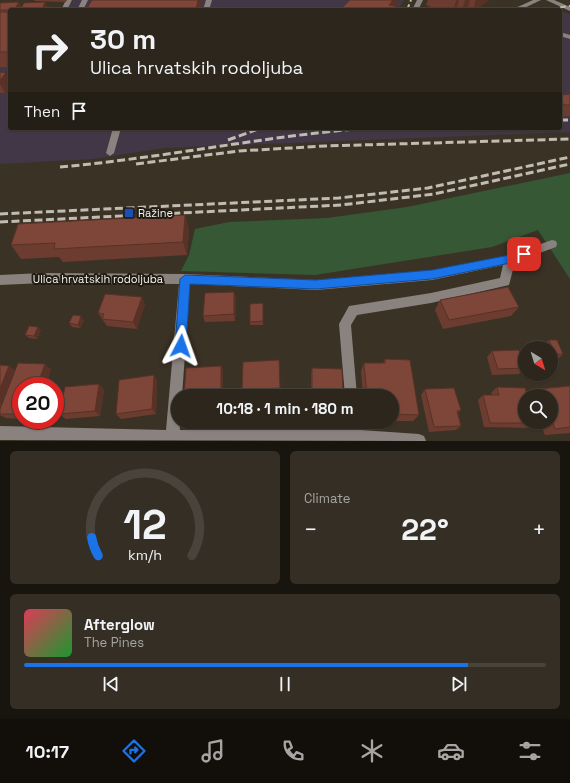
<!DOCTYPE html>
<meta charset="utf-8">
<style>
:root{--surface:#2c261c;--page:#342e25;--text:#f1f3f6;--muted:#a6a5a3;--line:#48433b;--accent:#1a73e8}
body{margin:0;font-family:"Space Grotesk",sans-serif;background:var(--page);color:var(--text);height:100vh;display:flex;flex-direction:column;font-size:15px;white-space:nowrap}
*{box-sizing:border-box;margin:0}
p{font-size:13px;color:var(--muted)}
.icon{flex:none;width:22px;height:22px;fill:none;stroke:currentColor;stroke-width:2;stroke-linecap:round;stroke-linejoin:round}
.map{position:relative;height:441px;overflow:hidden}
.side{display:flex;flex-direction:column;gap:10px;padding:10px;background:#18150f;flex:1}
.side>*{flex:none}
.top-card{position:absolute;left:8px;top:8px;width:554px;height:122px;border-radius:4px;box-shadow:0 1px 3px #0004,0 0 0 1px var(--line);background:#2c261c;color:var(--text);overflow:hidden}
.needle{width:26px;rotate:142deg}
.tools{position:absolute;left:518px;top:341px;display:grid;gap:8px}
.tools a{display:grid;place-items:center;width:40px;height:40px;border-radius:50%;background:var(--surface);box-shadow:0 1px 3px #0004,0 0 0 1px var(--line);font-size:20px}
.speed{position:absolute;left:12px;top:377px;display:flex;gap:8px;font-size:20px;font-weight:700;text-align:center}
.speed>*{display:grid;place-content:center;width:52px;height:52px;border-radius:50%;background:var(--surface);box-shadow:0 1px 3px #0004,0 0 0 1px var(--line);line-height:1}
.speed .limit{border:6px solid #d22;background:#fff;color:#111}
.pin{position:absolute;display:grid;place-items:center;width:34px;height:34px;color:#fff;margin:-17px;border-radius:8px;box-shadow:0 2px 6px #0006}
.me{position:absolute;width:44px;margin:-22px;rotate:4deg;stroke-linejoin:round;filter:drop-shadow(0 0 3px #0008)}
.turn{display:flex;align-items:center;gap:14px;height:84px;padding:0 16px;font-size:18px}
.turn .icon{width:52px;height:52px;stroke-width:2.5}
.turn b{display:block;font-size:28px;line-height:34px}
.then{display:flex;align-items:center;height:38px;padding:0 16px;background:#0003;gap:8px;font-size:15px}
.big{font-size:30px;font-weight:700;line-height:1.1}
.side .widget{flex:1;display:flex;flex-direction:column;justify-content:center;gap:6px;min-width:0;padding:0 14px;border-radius:6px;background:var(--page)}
.side .dial{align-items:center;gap:0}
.dial svg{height:104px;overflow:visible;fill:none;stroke:var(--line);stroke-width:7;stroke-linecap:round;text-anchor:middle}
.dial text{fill:var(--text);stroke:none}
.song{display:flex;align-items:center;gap:12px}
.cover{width:48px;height:48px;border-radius:6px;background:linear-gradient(135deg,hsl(350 70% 55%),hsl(130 70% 35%))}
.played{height:4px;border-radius:2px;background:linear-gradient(90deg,var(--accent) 85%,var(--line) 85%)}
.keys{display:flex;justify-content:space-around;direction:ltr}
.heat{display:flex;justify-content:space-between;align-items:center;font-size:22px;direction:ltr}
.side .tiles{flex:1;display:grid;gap:10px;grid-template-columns:1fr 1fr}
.widget:last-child{grid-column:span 2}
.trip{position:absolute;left:171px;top:389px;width:228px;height:40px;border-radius:20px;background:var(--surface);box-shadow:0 1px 3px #0004,0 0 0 1px var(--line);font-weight:700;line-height:40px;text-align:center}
.tab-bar{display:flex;height:64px;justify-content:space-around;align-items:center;background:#120f0b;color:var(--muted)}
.tab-bar .icon{width:28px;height:28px}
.tab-bar .on{color:var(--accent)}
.tab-bar b{font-size:18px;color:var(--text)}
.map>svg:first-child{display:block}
.industrial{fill:#423746}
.green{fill:#365835}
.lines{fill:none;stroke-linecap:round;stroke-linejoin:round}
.minor{fill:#8a827f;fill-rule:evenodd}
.rail-far1{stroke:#c2bbb2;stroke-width:2;stroke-dasharray:6 3;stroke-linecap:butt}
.rail{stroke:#c2bbb2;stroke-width:3;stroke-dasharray:8 3.5;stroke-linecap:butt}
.wall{fill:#6c3c30}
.shaded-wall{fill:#583127}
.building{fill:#7e4638;stroke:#583127}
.route{fill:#1a73e8;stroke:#114b97}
.transit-dot{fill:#1a4fb4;stroke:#1f1b15;stroke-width:1.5}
.labels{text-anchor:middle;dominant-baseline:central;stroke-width:4;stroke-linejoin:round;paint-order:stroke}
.poi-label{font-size:11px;fill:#f7f1e9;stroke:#1f1b15;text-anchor:start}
.street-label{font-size:11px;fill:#f7f1e9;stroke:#1f1b15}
</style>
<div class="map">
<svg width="570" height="441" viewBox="0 0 570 441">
<rect width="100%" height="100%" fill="#3b3226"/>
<path class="industrial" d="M73 0H404L398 10H67Z
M560 11 570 14V132L165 148 93 159 0 164V25H10V128H560Z"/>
<path class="green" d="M570 173V279L538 230 492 247 315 275 181 271 189 255 195 229 229 222 327 218 407 207Z"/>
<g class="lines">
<path class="minor" d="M66 0H72L67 10H61Z
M82 0H88L83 10H77Z
M206 0H212L209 10H203Z
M417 0H423L418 10H412Z
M533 0H541L520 10H511Z
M546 0H554L570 7V11Z
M560 32 570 35V39L560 36Z
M113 128H121L114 153 110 156 106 153Z
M552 240 556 241 557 244 556 247 515 262 509 285 431 303 357 315 351 325 357 396H345L339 324 349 306 431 293 500 278 503 265 432 280 316 290 190 284 182 396H178L180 430 348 429 347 422H361V430L419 434 424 436 426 441 0 440V426L166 430 179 284 43 283 0 285V275L43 273 185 274 316 280 432 270 510 255Z"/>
<path class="rail-far1" d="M407 10 411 0
M542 10 570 6"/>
<path class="rail" d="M560 120H570
M228 140 261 128
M136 164 239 151 325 146 570 139
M60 167C163 158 265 136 368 128
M0 214 339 198 428 188 570 157
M0 222 341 205 434 194 570 164"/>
</g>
<path class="wall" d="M34 0H67L66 2 35 1Z
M427 0H489L475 10H439L426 5 428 0Z
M45 2 10 10V67H0V3L22 7Z
M0 72 10 80V87L5 93H0Z
M569 93H570V116L560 117V95H568Z
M185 215 189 230 187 255 63 262 59 257 21 259 11 245Z
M234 292 236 299 235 321 205 322 203 316Z
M440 300 519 307 511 316 443 329 435 310Z
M263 303V325H250V322Z
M145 304 137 329 107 326 98 313Z
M84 320 80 328 72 327 69 323Z
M41 330 37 339 29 338 25 335Z
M549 340 563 354 559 358H551V348H548L546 343Z
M492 351 525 368 519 374 492 375 487 357Z
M385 359 419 415 413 421H392V396H363L361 371 364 363H383Z
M279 360 280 390 271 394 244 396 242 390Z
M0 365 15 370 51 369 46 386H21V419L6 418 0 415V409L1 406H0Z
M221 366 223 371 222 396H184Z
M312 368 343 393 342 396H311V374Z
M154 375 157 381 156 414 121 419 116 414Z
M99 384 104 390 100 416 66 419 59 414Z
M570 386V433L545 435 540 422H551V396H530L539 389Z
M497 387 536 423 529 428 484 427 478 400 483 395H492L491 393Z
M425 389 461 410 458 413 461 426 456 430 429 432 421 395Z
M208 422H297V428L210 425Z"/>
<path class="shaded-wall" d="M198 0H202L200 10H196Z
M393 0H398L397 6 394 10H388L389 5Z
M457 0H459L456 10H453L456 1Z
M465 0H470L467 10H462Z
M476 0H489L475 10H473Z
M19 2 23 10H14Z
M45 2 48 10 43 7Z
M10 48V57L7 52Z
M6 73 10 80V87L5 93 0 84V80Z
M185 215 189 230 187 255 183 242Z
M234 292 236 299 235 321 234 314Z
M142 297 145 304 137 329 133 322Z
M81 316 84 320 80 328 78 325Z
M38 327 41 330 37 339 34 336Z
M45 364 51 369 46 386H37Z
M9 366 16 371 3 406 0 404V389Z
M221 366 223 371 222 396H221Z
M154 375 157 381 156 414 152 409Z
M99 384 104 390 100 416 95 411Z"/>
<path class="building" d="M92 0H198L196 10H86Z
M350 0H393L389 5 395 6 393 10H340Z
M19 2 14 10H0V3Z
M45 2 43 7H51L50 10H20L24 3Z
M0 12H10V48L7 52H0Z
M0 72 6 73 0 80Z
M570 94V105H564L560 99V95Z
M185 215 183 242 54 249 55 243 11 245 18 224Z
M508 287 519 307 449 320 440 300Z
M234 292V314L203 316 205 293Z
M105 294 142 297 133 322 102 319 104 314 98 313Z
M263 303V321L250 322V304Z
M73 315 81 316 78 325 69 323Z
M29 326 38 327 34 336 25 335Z
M549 340H557L563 354H555Z
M519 350 525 368 498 369 492 351Z
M385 359 410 360 419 415 393 414 392 405V396H367L364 363H385Z
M279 360 280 388 242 390 243 362Z
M18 363 45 364 37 386H21V413L20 414H0V409Z
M0 365 9 366 0 389Z
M221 366V395L202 396H184L186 368Z
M312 368 342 369 343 393 312 391Z
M154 375 152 409 116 414 119 380Z
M99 384 95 411 59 414 65 387Z
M570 386V427L555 429 551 418V396H542L539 389Z
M497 387 525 388 528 396H525V422H536V423H490L483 395H499Z
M454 388 461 410 457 411 461 426 434 427 425 389Z
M272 389 299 391V396H271Z
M260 422H297V423Z"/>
<path class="route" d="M524 250 528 251 529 254 528 257 510 263 432 279 316 289 190 284 186 346 184 350 181 351 177 350 175 346 180 279 185 275 316 280 432 270 510 255Z"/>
<rect class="transit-dot" x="124" y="208" width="10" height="10" rx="2"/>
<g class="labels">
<g class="poi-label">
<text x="138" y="213">Ražine</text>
</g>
<g class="street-label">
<text x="98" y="279">Ulica hrvatskih rodoljuba</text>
</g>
</g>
</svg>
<div class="tools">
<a><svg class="needle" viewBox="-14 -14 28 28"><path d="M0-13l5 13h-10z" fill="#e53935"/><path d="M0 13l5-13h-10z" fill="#a6a5a3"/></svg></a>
<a><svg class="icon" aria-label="search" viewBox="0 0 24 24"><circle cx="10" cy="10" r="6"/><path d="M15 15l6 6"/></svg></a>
</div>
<div class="speed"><div class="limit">20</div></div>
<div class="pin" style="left:524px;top:254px;background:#d93025"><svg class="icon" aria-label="arrive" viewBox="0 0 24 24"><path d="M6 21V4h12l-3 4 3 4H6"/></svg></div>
<svg class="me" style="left:181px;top:346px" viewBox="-20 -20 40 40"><path d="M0-17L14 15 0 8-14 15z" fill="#1a73e8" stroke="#fff" stroke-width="4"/></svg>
<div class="trip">10:18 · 1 min · 180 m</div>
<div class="top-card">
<div class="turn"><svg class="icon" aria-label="right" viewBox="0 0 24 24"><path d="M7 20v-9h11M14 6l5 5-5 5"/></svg><div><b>30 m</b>Ulica hrvatskih rodoljuba</div></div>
<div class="then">Then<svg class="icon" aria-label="arrive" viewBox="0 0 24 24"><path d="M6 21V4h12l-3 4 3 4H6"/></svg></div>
</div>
</div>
<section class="side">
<div class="tiles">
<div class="widget dial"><svg viewBox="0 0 100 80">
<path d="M14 69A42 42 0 1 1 86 69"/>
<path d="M14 69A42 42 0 0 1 9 55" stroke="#1a73e8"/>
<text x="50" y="56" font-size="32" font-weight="700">12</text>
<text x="50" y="72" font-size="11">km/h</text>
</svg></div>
<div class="widget"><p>Climate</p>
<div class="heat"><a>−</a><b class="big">22°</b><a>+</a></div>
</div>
<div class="widget">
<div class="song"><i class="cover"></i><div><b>Afterglow</b><p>The Pines</p></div></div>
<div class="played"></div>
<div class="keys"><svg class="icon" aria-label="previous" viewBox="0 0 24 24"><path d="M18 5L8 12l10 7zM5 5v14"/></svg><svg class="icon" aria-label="pause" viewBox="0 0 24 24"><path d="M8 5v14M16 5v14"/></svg><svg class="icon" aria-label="next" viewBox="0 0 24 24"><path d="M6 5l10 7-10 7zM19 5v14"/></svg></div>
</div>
</div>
</section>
<nav class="tab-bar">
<b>10:17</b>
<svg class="icon on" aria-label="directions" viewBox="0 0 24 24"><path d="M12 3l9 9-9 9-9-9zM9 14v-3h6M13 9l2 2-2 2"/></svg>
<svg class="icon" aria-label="music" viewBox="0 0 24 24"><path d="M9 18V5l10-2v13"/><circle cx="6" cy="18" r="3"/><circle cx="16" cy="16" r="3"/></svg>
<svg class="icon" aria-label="phone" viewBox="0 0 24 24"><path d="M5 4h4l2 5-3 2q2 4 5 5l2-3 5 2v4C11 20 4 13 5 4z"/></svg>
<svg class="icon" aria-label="climate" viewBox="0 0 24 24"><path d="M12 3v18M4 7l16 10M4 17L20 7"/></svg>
<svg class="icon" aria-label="car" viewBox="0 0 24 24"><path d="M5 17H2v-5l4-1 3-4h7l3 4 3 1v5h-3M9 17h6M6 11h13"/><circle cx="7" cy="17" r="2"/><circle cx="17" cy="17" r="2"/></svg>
<svg class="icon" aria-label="filters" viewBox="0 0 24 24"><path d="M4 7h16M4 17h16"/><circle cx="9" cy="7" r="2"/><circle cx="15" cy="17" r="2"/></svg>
</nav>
